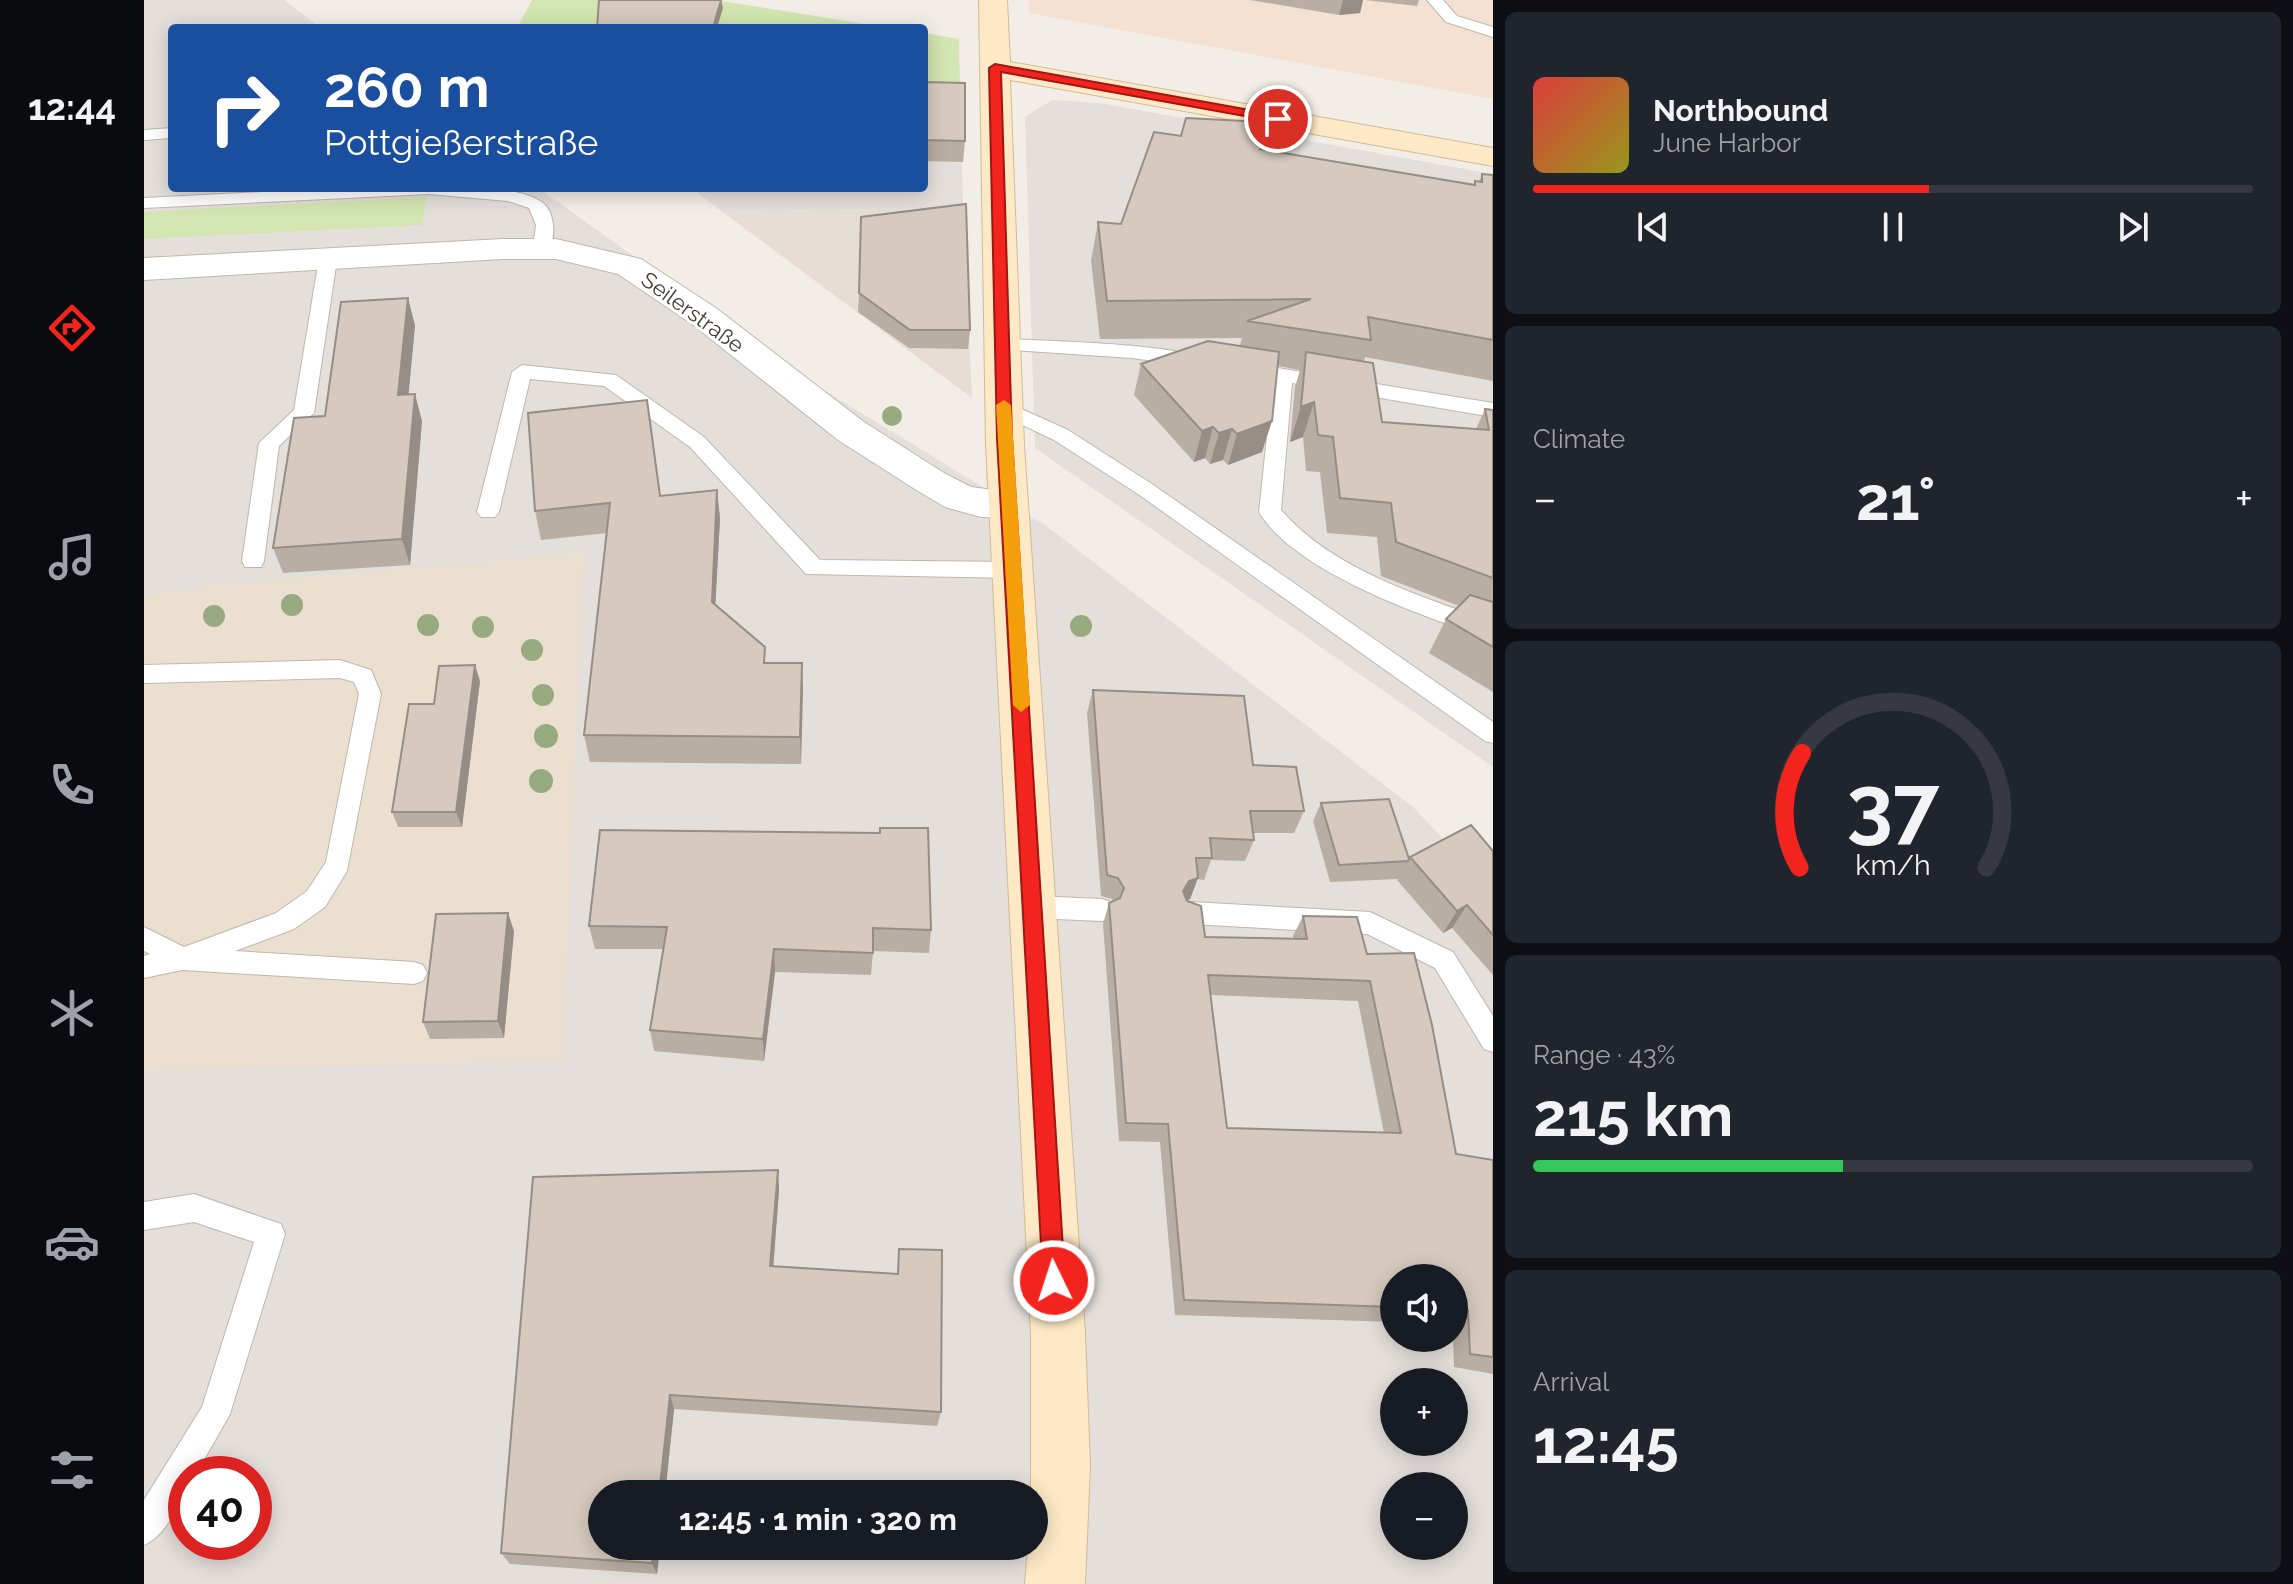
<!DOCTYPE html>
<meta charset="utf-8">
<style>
:root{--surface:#171b24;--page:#20242c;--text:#f1f3f6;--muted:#9ea1a6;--line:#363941;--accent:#f3241d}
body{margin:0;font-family:Raleway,sans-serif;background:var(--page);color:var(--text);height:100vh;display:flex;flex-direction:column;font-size:30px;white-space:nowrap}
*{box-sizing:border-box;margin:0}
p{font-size:26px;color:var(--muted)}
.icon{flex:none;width:44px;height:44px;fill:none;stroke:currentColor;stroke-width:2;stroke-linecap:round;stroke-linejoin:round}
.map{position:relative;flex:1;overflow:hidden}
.side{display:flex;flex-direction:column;gap:12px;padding:12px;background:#0d0f14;width:800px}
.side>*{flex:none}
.banner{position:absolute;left:24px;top:24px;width:760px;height:168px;border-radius:8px;box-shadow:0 4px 20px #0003;background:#1a4fa0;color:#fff;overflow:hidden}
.controls{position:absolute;left:1236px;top:1264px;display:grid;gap:16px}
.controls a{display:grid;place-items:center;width:88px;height:88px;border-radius:50%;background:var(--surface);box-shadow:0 4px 20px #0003;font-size:40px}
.speed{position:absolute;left:24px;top:1456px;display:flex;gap:16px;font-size:40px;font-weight:700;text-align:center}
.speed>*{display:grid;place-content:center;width:104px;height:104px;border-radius:50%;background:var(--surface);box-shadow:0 4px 20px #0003;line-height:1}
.speed .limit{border:12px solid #d22;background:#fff;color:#111}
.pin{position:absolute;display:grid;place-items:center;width:68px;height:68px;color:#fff;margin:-34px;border:4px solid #fff;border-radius:50%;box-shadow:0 2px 8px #0007}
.me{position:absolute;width:88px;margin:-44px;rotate:356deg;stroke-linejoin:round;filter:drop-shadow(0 0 6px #0008)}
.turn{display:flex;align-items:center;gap:28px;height:168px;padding:0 24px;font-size:36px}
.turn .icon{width:104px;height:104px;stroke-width:2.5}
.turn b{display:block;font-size:56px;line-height:68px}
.big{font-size:60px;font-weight:700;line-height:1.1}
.side .tile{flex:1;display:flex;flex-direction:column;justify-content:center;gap:12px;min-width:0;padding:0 28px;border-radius:12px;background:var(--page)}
.side .dial{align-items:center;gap:0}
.dial svg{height:208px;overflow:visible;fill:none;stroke:var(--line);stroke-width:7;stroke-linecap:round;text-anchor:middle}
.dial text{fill:var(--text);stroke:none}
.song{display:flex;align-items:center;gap:24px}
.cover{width:96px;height:96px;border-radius:12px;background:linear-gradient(135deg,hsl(0 70% 55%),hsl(60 70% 35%))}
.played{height:8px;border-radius:4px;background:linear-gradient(90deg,var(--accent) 55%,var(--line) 55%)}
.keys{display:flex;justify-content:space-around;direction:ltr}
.heat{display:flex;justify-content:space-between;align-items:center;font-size:44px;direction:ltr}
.charge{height:12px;border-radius:6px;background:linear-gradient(90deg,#34c759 43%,var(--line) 0)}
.trip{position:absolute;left:444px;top:1480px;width:460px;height:80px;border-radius:40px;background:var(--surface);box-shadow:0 4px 20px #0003;font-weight:700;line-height:80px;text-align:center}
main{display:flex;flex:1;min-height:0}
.menu{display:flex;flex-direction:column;width:144px;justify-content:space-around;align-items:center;background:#090b0e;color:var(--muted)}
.menu .icon{width:56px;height:56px}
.menu .current{color:var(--accent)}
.menu b{font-size:36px;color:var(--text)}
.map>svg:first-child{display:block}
.residential{fill:#e6ded4}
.commercial{fill:#f4e1d1}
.industrial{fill:#e4dfdb;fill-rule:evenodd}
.education{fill:#ebe0d0}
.green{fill:#d3e5b0}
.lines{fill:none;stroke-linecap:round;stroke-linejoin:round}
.lane-casing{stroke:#c0b7ac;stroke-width:2}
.street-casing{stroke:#c0b7ac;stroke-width:2}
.secondary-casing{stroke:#d1bb97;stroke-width:2}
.lane{fill:#fff;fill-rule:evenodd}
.street{fill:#fff;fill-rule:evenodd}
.secondary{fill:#fde9c6;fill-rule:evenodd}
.tree{fill:#98aa7f}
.wall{fill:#b8aea4;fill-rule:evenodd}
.shaded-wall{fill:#968d86}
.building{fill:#d6cabf;stroke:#968d86;stroke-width:2;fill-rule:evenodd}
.route{fill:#f3241d;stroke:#9e1713;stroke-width:2}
.slow{fill:#f59e0b}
.labels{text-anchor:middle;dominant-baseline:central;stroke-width:6;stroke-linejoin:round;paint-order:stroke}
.far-street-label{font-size:22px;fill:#453d35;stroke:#fff}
</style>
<main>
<nav class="menu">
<b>12:44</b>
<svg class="icon current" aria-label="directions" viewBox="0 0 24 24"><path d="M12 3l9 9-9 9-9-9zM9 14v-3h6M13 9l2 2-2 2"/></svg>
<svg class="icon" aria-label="music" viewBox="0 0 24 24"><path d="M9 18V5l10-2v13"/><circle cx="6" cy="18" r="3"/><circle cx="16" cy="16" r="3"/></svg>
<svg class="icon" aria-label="phone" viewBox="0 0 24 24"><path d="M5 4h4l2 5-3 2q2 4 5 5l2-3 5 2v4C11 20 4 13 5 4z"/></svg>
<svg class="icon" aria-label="climate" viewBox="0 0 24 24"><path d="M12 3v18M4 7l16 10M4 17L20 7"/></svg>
<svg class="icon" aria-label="car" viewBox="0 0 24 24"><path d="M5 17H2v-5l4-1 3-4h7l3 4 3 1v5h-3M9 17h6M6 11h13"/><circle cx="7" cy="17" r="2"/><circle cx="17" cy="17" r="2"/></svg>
<svg class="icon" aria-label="filters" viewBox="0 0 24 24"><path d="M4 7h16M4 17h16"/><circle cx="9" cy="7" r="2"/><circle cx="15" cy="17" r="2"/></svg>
</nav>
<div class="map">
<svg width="1349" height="1584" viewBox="0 0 1349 1584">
<rect width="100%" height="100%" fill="#f2ede6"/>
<path class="residential" d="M819 203 828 398 580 213 791 209Z"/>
<path class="commercial" d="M885 0H1349V99L885 13Z"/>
<path class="industrial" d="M0 0H140L177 28H28V188H394L660 378 901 525 1269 807 1349 892V1584H0ZM1250 1278H1310V1338H1250ZM1250 1382H1310V1442H1250ZM42 1474H110V1542H42ZM1250 1486H1310V1546H1250ZM458 1494H890V1546H458Z
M816 92 819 203 791 209 580 213 547 188H780V93Z
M908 100 955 103 1349 174V767L891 448 881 117Z"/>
<path class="education" d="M440 553 419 1060 0 1071V597L61 586Z"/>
<path class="green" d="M388 0H571L746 28H373Z
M780 33 815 39 816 92 780 93Z
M283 197 278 225 0 239V212Z"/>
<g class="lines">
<defs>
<path id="lane" d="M1283 0H1299L1313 16 1349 27V37L1302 22Z
M28 128V138L0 140V130Z
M198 188C244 188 360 178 396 201 412 210 412 238 404 252H392L389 248 392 225 385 208 364 201 285 194 0 208V198Z
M184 253 193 259 170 413 135 446 120 561 117 567H101L98 561 115 443 150 410 175 259Z
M859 339C889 340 1047 344 1061 361L1051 367 988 358 852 349 849 345Z
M1103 363 1349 403V417L1148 383 1137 510C1189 570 1276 596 1349 622V639C1284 619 1150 572 1115 512L1129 380 1096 374 1093 369Z
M378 365 472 375 560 437 676 560 869 562 877 564 880 570 877 576 869 578 662 574 546 447 460 386 386 379 355 512 351 517H337L333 512 368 372Z
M860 401 924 430 1008 484 1349 722V743L1341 741 994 494 910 440 853 413 850 408Z
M196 660 227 670 237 694 203 871 181 907 150 929 91 951 270 962 279 965 283 973 279 981 270 984 38 970 0 978V956L6 954 0 951V927L40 947 132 913 163 891 182 862 215 694 210 682 196 678 0 683V665Z
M890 896 958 899 967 902 971 910 967 918 958 921 890 918 881 915 877 907 881 899Z
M1047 902 1226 912 1309 952 1349 1016V1052L1340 1049 1291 968 1223 934 1047 924 1038 921 1034 913 1038 905Z
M50 1194 137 1224 141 1234 86 1414 52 1474H42C42 1497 22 1536 0 1545V1500L58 1407 110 1242 50 1222 0 1230V1202Z"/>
<path id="street" d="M359 239H412L497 259 572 308 720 422 800 473 827 487 879 494 884 504 879 514 865 518 837 517 801 507 774 491 694 440 548 324 474 274 412 259H359L0 280V258Z"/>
<path id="secondary" d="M835 0H863L866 62 1349 148V166L866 80 880 445 941 1334 946 1466 941 1584H881L884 1546H890V1494H887V1334L842 445Z"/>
</defs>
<use href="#lane" class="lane-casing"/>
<use href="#street" class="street-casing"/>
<use href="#secondary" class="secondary-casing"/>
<use href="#lane" class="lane"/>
<use href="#street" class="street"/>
<use href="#secondary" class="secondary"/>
</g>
<g class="tree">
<circle cx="748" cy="416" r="10"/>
<circle cx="148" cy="605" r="11"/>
<circle cx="70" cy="616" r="11"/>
<circle cx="284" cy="625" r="11"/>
<circle cx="937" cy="626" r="11"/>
<circle cx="339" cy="627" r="11"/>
<circle cx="388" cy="650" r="11"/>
<circle cx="399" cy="695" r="11"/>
<circle cx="402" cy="736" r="12"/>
<circle cx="397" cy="781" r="12"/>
</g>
<path class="wall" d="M1106 0H1219L1216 13 1195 15Z
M1221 0H1275L1273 6Z
M780 82 821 141 819 162 780 161Z
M1116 149 1330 185 1331 181 1335 182 1338 174 1349 175V381L1221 357 1220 361 1238 422 1332 429 1341 409 1349 410V692L1285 653 1302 619 1315 606 1237 576 1233 537 1183 533 1176 472 1162 471 1159 437 1146 442 1151 387 1156 370 1134 366 1118 452 1084 465 1079 460 1066 464 1061 458 1050 462 990 395 997 364 1096 346 1098 338 956 339 947 261 954 222 977 224Z
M715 293 826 330 824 349 765 348 714 312Z
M271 325 264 395 278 421 266 565 139 573 129 548 181 416Z
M573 490 576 519 571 605 621 647V663H658L657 764 446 762 440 735 463 533 397 540 391 511Z
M336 681 318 827H254L248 812 290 704Z
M949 690 1109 765 1160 811 1150 833H1109L1110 840 1101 861 1067 860 1060 880 1053 879 1046 899 1043 900 1061 937 1149 938V936L1159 916 1223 954 1312 1154 1349 1160V1374L1310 1367 1309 1338H1310V1278H1250V1322L1031 1315 1016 1142 975 1141 959 924 965 903 969 901 968 899 957 896 943 713ZM1066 995 1214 1001 1240 1133 1083 1128Z
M1177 803 1265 859 1266 857 1349 851V975L1308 928 1299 933 1253 880 1254 879 1186 882 1169 821Z
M456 830 787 930 785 953 729 951 727 975 631 972 620 1061 510 1051 506 1030 519 949H451L445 926Z
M370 931 360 1038 286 1039 279 1022Z
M634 1170 635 1190 629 1266 753 1274 755 1249 797 1412 793 1426 530 1409 513 1574 366 1564 357 1553Z"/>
<path class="shaded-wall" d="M577 0 579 8 573 28H569Z
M1199 0H1219L1216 13 1195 15Z
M264 298 271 325 262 422 254 395Z
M271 394 278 421 266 565 258 539Z
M1170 402 1159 437 1146 442 1157 407Z
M1128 421 1118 452 1084 465 1093 434Z
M1069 427 1061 458 1050 462 1058 431Z
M1088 429 1079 460 1066 464 1075 433Z
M573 490 576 519 570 630 568 602Z
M658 663 659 691 657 764 656 737Z
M331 665 336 681 318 827 312 812Z
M1054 878 1046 899 1037 902 1039 891 1045 881Z
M1323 905 1308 928 1299 933 1313 911Z
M364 913 370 931 360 1038 354 1021Z
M630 949 631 972 620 1061 619 1039Z
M634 1170 635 1190 628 1284 626 1266Z
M526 1395 530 1409 521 1494H515Z
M510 1546H516L513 1574 508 1563Z"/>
<path class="building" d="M455 0H577L569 28H453Z
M780 82 821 83V141L780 140Z
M1042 118 1119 122 1116 149 1331 185V181L1338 182V174L1349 175V340L1224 317 1227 340 1103 321 1167 299 963 301 954 222 977 224 1010 132 1037 136Z
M822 204 826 330H766L715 293 717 217Z
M264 298 254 395 271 394 258 539 129 548 150 418 181 416 197 302Z
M1064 341 1135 352 1128 421 1093 434 1088 429 1075 433 1069 427 1058 431 997 364Z
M1162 352 1229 363 1238 422 1345 430 1341 409 1349 410V578L1252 542 1247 503 1196 498 1189 437 1174 435 1170 402 1157 407Z
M503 400 516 496 573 490 568 602 621 647 620 663H658L656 737 440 735 466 503 391 511 384 413Z
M1326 595 1349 602V647L1302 619Z
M331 665 312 812H248L265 704H290L295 666Z
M949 690 1100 696 1109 765 1152 767 1160 811H1106L1110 840 1066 838 1068 858H1052L1054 878 1045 881 1039 891 1043 901 1057 906 1061 937 1163 939 1159 916 1213 917 1223 954 1270 953 1288 1025 1312 1154 1349 1160V1357L1326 1354 1324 1310 1310 1309V1278H1250V1307L1040 1300 1024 1124 982 1123 965 903 976 898 980 888 974 878 963 875ZM1064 975 1226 981 1257 1133 1083 1128Z
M1245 799 1265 859 1264 861 1195 865 1177 803Z
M1327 825 1349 851V935L1323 905 1313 911 1266 857Z
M736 828H784L787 930 729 928V953L630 949 619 1039 506 1030 523 927 445 926 456 830 736 833Z
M364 913 354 1021 279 1022 292 914Z
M634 1170 626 1266 754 1274 755 1249 798 1250 797 1412 526 1395 515 1494H458V1546H510L508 1563 357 1553 389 1177Z"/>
<path class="route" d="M851 64 1134 115 1141 119 1134 122 857 72 868 438 921 1281 918 1289 910 1292 902 1289 899 1281 853 438 845 68Z"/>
<path class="slow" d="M860 400 867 405 886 705 877 712 869 705 852 405Z"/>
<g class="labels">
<g class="far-street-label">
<text transform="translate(549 312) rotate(36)">Seilerstraße</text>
</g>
</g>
</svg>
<div class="controls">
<a><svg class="icon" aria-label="sound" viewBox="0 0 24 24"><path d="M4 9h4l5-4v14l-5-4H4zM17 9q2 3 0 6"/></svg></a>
<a>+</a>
<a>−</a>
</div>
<div class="speed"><div class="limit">40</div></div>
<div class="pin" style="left:1134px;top:119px;background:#d93025"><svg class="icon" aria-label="arrive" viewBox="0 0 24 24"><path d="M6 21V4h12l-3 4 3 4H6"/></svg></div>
<svg class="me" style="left:910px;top:1281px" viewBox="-20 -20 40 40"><circle r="17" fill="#f3241d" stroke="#fff" stroke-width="3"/><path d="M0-11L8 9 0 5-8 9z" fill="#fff"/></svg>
<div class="trip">12:45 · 1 min · 320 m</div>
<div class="banner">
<div class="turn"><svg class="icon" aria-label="right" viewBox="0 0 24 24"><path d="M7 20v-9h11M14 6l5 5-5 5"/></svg><div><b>260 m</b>Pottgießerstraße</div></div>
</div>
</div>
<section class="side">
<div class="tile">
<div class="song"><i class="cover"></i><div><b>Northbound</b><p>June Harbor</p></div></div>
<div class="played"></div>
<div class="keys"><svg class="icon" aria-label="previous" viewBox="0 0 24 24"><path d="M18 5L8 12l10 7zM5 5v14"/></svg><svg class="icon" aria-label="pause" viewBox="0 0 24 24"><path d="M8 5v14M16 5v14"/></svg><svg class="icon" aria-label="next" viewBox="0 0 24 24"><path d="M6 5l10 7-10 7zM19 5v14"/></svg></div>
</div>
<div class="tile"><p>Climate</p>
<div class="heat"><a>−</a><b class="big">21°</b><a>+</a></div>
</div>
<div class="tile dial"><svg viewBox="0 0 100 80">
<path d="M14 69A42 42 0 1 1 86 69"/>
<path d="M14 69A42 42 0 0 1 15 25" stroke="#f3241d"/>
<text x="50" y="56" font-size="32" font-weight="700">37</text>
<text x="50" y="72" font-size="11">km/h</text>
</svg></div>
<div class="tile"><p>Range · 43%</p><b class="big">215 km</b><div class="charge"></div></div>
<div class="tile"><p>Arrival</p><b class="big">12:45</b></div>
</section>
</main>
